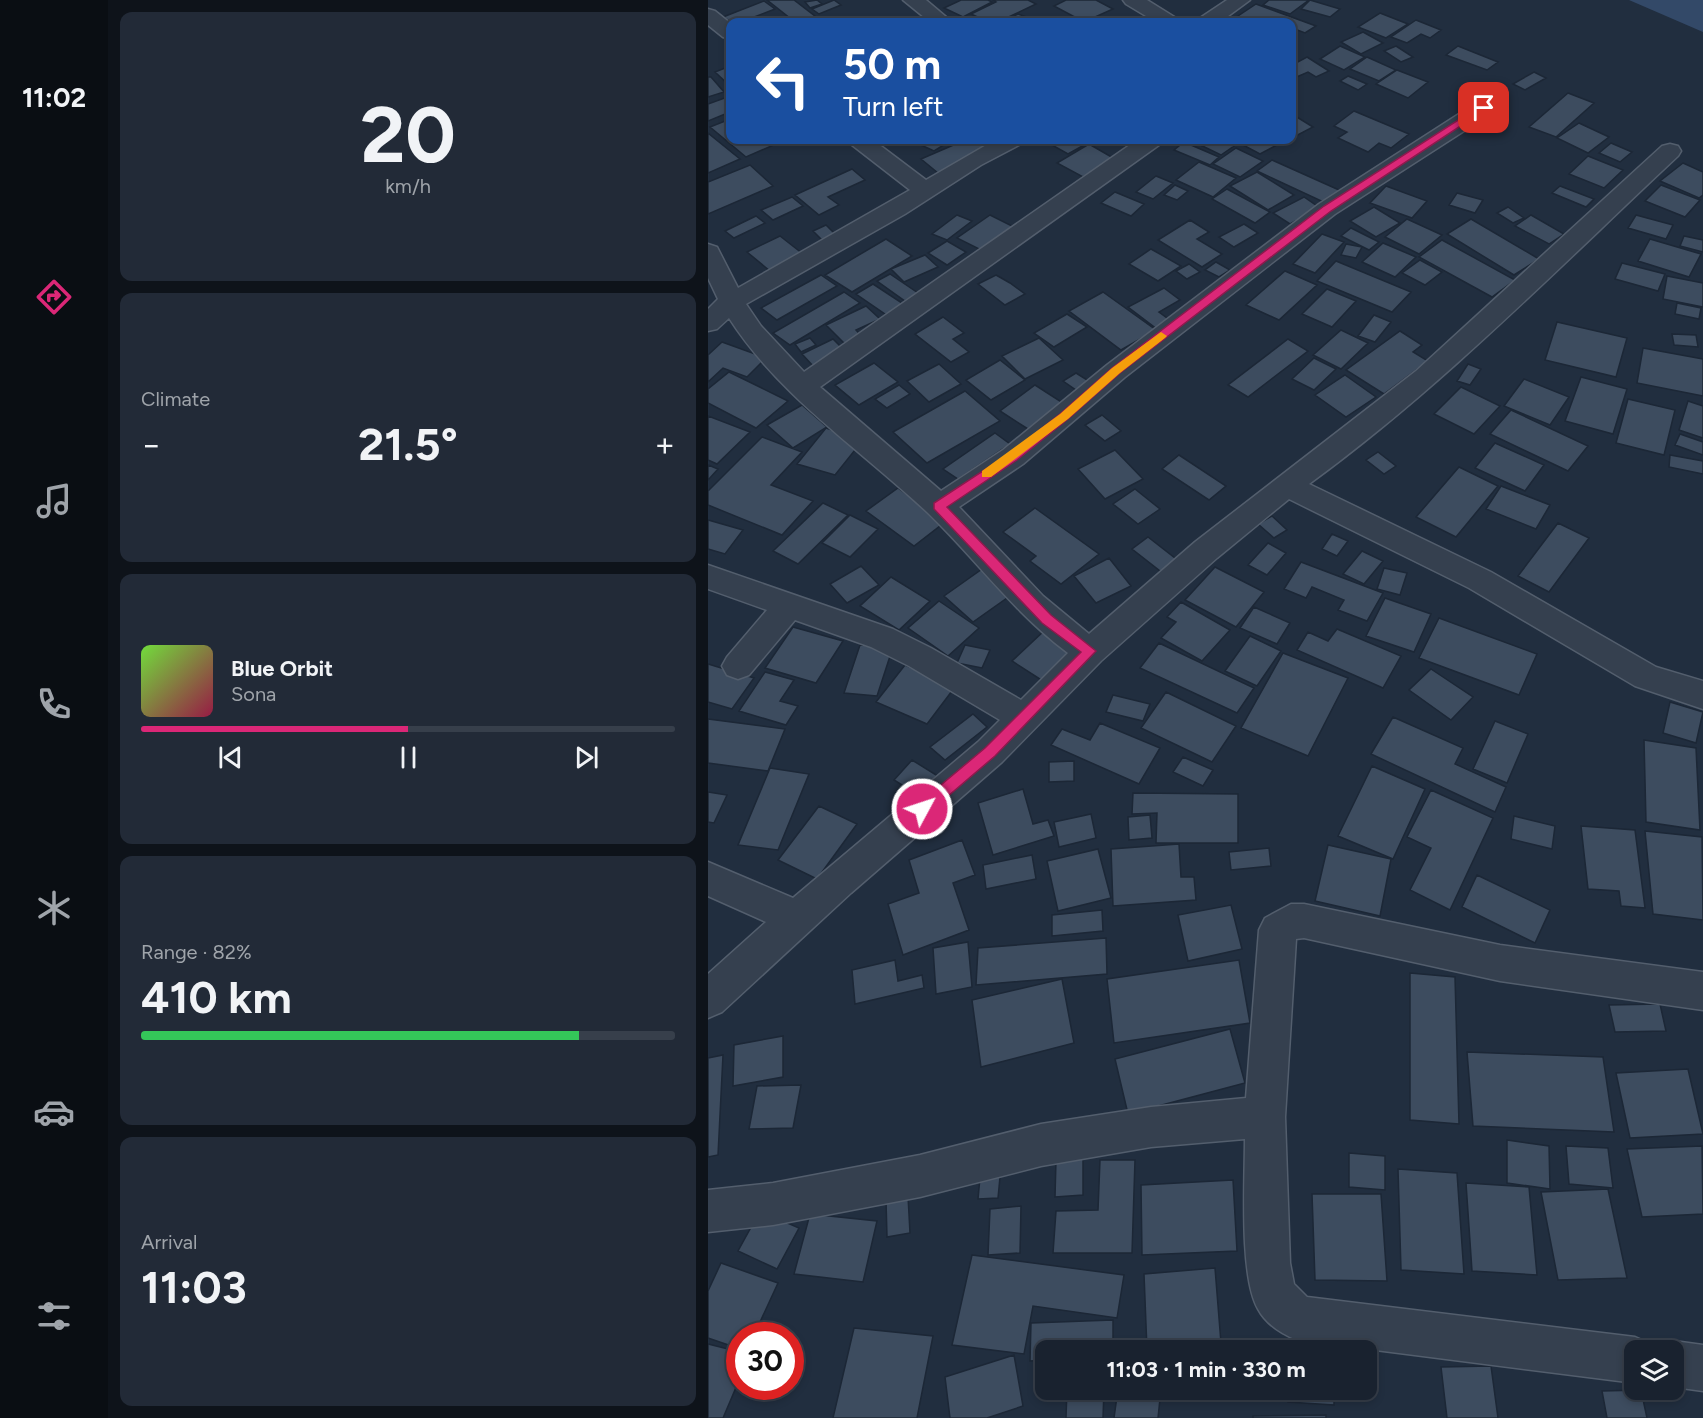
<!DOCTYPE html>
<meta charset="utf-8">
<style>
:root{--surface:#19222f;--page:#222a37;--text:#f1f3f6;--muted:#9fa4aa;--line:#373f4b;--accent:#db2777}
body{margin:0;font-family:Figtree,sans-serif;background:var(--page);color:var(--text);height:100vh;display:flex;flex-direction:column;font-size:22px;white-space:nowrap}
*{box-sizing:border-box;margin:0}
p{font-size:20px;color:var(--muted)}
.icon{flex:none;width:33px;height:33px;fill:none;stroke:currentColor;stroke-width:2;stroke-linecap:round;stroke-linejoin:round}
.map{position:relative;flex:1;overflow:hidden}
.drawer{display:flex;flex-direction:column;gap:12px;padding:12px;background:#0e131a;width:600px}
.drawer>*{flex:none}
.hud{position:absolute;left:18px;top:18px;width:570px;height:126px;border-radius:12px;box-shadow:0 3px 9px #0003,0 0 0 2px var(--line);background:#1a4fa0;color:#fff;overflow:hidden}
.fabs{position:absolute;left:916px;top:1340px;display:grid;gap:12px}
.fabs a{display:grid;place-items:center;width:60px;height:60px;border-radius:12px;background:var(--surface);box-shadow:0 3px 9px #0003,0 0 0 2px var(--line);font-size:30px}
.speed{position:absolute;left:18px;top:1322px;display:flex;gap:12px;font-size:30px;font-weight:700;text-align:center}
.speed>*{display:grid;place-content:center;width:78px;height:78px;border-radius:50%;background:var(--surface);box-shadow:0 3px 9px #0003,0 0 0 2px var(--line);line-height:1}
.speed .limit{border:9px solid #d22;background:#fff;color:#111}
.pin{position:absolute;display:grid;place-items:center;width:51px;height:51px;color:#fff;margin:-26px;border-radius:12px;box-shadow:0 3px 9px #0006}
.me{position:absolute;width:66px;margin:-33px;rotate:50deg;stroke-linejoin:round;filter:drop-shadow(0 0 4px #0008)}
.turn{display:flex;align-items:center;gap:21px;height:126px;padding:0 18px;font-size:27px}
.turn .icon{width:78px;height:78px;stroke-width:2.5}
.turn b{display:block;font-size:42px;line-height:51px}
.big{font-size:45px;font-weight:700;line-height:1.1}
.drawer .card{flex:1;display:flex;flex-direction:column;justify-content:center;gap:9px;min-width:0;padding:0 21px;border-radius:12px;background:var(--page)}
.drawer .dial{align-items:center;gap:0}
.dial b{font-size:78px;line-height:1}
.song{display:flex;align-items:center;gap:18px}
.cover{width:72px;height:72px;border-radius:9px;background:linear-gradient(135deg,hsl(100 70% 55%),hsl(340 70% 35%))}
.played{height:6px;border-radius:3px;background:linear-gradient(90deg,var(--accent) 50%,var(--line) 50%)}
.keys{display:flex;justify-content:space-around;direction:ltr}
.heat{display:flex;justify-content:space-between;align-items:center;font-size:33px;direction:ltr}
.charge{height:9px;border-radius:4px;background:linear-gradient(90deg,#34c759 82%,var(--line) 0)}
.trip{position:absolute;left:327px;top:1340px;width:342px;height:60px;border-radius:12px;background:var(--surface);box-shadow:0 3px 9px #0003,0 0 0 2px var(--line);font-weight:700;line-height:60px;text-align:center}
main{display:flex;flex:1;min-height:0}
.menu{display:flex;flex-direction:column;width:108px;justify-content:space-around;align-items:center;background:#0a0e13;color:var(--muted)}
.menu .icon{width:42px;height:42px}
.menu .current{color:var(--accent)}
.menu b{font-size:27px;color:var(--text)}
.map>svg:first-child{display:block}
.water{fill:#334968}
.building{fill:#3d4c5f;stroke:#1c2736;stroke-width:1.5}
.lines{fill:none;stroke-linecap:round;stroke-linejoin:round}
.minor-casing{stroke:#535e6d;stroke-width:3}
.minor{fill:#35404f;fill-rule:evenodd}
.route{fill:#db2777;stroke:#8e194d;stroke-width:1.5}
.slow{fill:#f59e0b}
</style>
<main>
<nav class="menu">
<b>11:02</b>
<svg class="icon current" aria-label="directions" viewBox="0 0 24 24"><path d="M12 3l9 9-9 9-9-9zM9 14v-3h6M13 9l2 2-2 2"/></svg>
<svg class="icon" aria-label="music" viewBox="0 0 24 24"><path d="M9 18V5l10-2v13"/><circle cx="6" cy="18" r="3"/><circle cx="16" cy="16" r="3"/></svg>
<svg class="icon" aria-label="phone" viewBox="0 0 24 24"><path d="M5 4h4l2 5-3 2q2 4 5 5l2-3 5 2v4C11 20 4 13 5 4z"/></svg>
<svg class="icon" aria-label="climate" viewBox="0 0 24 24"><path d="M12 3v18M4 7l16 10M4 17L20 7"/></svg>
<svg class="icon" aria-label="car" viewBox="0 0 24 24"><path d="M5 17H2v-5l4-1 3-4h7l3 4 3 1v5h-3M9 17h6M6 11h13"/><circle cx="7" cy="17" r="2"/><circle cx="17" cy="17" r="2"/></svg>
<svg class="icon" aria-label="filters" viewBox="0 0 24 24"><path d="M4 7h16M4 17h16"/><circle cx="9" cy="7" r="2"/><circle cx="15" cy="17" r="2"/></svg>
</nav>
<section class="drawer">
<div class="card dial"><b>20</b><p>km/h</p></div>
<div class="card"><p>Climate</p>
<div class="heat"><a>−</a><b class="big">21.5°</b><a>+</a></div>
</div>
<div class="card">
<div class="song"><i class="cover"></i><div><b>Blue Orbit</b><p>Sona</p></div></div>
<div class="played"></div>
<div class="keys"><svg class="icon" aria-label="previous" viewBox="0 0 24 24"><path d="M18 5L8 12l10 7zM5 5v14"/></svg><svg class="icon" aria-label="pause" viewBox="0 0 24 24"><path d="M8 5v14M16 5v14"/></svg><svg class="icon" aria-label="next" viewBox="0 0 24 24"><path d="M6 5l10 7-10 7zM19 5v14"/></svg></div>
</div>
<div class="card"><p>Range · 82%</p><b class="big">410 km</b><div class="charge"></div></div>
<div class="card"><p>Arrival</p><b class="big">11:03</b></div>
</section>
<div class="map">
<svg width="995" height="1418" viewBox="0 0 995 1418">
<rect width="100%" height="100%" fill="#212e3f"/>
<path class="water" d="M921 0H995V32Z"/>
<path class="building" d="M59 0H86L112 20 106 22H73L83 19Z
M109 0 114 4 102 8 97 2Z
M126 0 133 5 111 14 104 9Z
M253 0H280L284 2 255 17 236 8Z
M285 0H320L328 4 290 22H267L274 19 263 14 288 2Z
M358 0H388L405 9 376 22 346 6Z
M561 0H601L582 14 555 5Z
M602 0 632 9 622 17 593 9Z
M56 1 67 9 33 22H23L15 17Z
M548 4 608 26 597 33 584 28V22H521Z
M672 13 700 24 678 38 650 27Z
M310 14 332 22H296Z
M708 20 733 30 722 38 713 34 699 43 683 37Z
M655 32 675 43 653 54 633 42Z
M632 46 657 57 636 70 612 59Z
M688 46 705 57 693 62 676 51Z
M750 46 790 62 779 70 738 55Z
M599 57 621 71 608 77 600 72 584 79V65Z
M659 57 688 70 671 81 642 69Z
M22 66V86L7 72Z
M689 70 720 82 700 98 668 84Z
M826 72 838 78 817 90 805 84Z
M640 76 659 84 650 90 632 81Z
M0 77H3L16 92 0 97Z
M860 93 886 103 848 137 821 127Z
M22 96V112L0 121V104Z
M646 111 701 134 683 148 671 143 660 152 630 138 639 132 626 126Z
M584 114 605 127 584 138Z
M22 119V140H77L38 157 2 127Z
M871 123 901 137 880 153 849 138Z
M0 133 32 159 0 173Z
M202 140H244L226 151Z
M257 140H270L283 150 230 173 213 159Z
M335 140H369L378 144 360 154Z
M403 140H438L425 149Z
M486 140H511L526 146 513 155 484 141Z
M544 140H560L569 145 552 154 535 145Z
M476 142 511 157 502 165 466 150Z
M903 143 924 152 912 162 891 153Z
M381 144 407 159 375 177 349 163Z
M528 148 555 161 532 177 505 164Z
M880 156 915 170 896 188 861 174Z
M564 160 640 194 624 206 549 171Z
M491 162 528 178 505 197 468 180Z
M975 163 995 172V195L991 198 952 181Z
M42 165 65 186 0 214V182Z
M144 169 157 180 120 197 131 205 111 215 87 195Z
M549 172 586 195 560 210 522 186Z
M448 176 465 183 445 199 428 192Z
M467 185 480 191 469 200 456 195Z
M953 185 992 200 977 217 937 201Z
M678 186 719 201 704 218 662 203Z
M852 186 886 199 878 207 844 193Z
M519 189 562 212 547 223 504 199Z
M407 192 436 204 423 216 393 203Z
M749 193 775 200 767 213 741 205Z
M84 197 95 206 65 220 53 210Z
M596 197 612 208 582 224 565 213Z
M666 207 692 223 668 237 642 221Z
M800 207 816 218 805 223 789 213Z
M249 215 264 221 239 240 224 234Z
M282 215 306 227 273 250 249 238Z
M823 215 856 234 841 244 807 226Z
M928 215 965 225 958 239 920 228Z
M48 216 57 223 26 238 17 231Z
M699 219 734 235 711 254 677 237Z
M763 219 831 259 806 275 739 234Z
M482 220 501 232 489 239 514 254 494 267 450 240Z
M536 224 550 233 526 247 511 237Z
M118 225 127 234 114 240 105 231Z
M643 228 671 242 661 250 633 236Z
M614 234 636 242 607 273 585 264Z
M72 236 95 254 62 271 39 252Z
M976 236 995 240V252L972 246Z
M178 239 204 256 144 292 117 275Z
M942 239 993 254 981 277 930 261Z
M734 240 807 280 784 297 711 257Z
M239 241 258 252 239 265 220 253Z
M675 243 708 257 687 277 654 262Z
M638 244 654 247 648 258 633 255Z
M443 249 473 266 450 281 421 264Z
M217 255 230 267 196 282 183 269Z
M712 260 734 272 717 285 694 273Z
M628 261 703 292 684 312 609 281Z
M508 262 522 270 511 277 497 270Z
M914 263 957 274 950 291 907 279Z
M481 264 492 272 479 279 468 271Z
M577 271 609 285 571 320 538 305Z
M182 274 210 293 197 301 169 281Z
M113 275 129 286 69 320 53 308Z
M288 275 302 283 317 294 297 305 270 284Z
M959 276 995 283V307L955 299Z
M165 284 197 305 180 316 148 294Z
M456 288 472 300 451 312 463 321 449 329 420 307Z
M619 289 648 301 624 327 594 314Z
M136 292 152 303 82 345 65 333Z
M395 292 448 330 413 350 361 311Z
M969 303 993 308 991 319 967 314Z
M158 306 172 319 148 330 157 340 141 348 118 325Z
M359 314 379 327 346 347 326 333Z
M666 315 683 322 667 342 650 336Z
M235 317 256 333 245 339 261 352 243 362 207 334Z
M849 322 919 338 908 377 837 360Z
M633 330 660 343 633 369 605 355Z
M692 331 714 345 705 352 720 361 676 394 638 370Z
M964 334 988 335 990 347 966 345Z
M102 338 108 345 93 352 87 344Z
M331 338 355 360 317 379 294 356Z
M125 339 138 352 106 367 94 354Z
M580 339 600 351 540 397 520 385Z
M14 342 58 358 39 377 15 368 0 382V355Z
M935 348 995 359V396L929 383Z
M606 358 628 369 606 390 584 379Z
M292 360 317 380 283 400 258 380Z
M166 363 190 382 151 405 127 385Z
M231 364 253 384 221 402 199 381Z
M760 364 773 369 762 385 749 381Z
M21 372 80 401 48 428 0 403V389Z
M368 373 384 383 371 392 355 381Z
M637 375 668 397 638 417 607 395Z
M873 377 919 389 905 434 857 421Z
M816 379 861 397 842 425 796 406Z
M191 385 202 394 179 408 167 399Z
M327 385 355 403 320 429 292 411Z
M753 387 792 406 766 434 726 414Z
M257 391 292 421 219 463 185 432Z
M920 399 967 410 956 455 908 443Z
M980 401 995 406V438L971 430Z
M94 405 119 427 85 448 59 425Z
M803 410 880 446 860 471 782 434Z
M394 415 413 431 397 441 377 425Z
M0 416 42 432 9 464 0 460Z
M118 428 155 440 127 475 89 464Z
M287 433 302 444 250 479 235 469Z
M972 434 995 442V455L967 445Z
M54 437 94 452 63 485 105 501 74 535 0 505V491Z
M787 443 836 465 817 491 767 468Z
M407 450 435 479 397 499 370 469Z
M670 452 688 466 676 474 658 460Z
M471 455 518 486 501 500 454 469Z
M962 455 995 461V474L961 467Z
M0 465 10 469 0 480Z
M751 467 790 486 748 537 708 517Z
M793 486 842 505 828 529 778 509Z
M190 488 237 522 206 546 158 511Z
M427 489 452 509 430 524 405 504Z
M115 503 140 515 90 564 65 551Z
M327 508 391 554 353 584 322 561 328 556 295 532Z
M142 515 170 529 142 557 114 543Z
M564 516 579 530 566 538 550 524Z
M0 520 35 530 17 554 0 549Z
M850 523 881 538 841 592 810 576Z
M624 534 640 541 629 556 614 549Z
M440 537 472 562 456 574 424 549Z
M560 543 578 553 559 575 540 565Z
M654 551 675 561 656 584 635 574Z
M401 558 423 586 388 603 366 576Z
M593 562 675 593 659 621 630 610 636 600 604 587 598 598 576 589Z
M153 566 171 585 139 603 122 584Z
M277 567 306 593 265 622 236 596Z
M507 567 556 592 528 627 477 600Z
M676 568 699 573 692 595 669 589Z
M183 577 222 601 191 630 152 606Z
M677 598 723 614 706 652 658 636Z
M231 601 271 628 240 656 200 628Z
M473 602 522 630 494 661 453 638 468 622 459 617Z
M546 607 582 623 569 644 532 628Z
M731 618 829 654 811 695 711 658Z
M85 627 135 641 108 683 57 668Z
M629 629 693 656 675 688 589 650 600 632 620 641Z
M337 630 370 652 338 683 304 661Z
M542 636 573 651 549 686 517 671Z
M451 643 546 688 529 713 432 668Z
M152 645 185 647 169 696 136 693Z
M257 645 282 650 274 668 249 663Z
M575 653 640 678 600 756 533 728Z
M0 664 46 678 24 709 0 702Z
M197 665 247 687 219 724 168 702Z
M723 669 765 697 743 720 701 690Z
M57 672 86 680 72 701 90 706 78 725 31 711Z
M458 692 528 726 504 762 433 728Z
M405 695 442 704 435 721 398 712Z
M962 702 995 712 988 743 955 733Z
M265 714 279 727 237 760 222 747Z
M685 717 755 748 747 764 798 787 787 812 663 754Z
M0 719 77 729 60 771 0 763Z
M787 721 820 734 799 783 765 769Z
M392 723 452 748 431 784 343 745 354 729 382 740Z
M936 740 988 748 992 830 938 822Z
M475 757 505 770 495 786 465 772Z
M204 760 233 778 215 798 186 780Z
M366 761V781L341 782V762Z
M664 766 717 789 685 859 630 836Z
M62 768 101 774 70 850 30 845Z
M315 789 325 824 340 820 346 836 285 855 270 803Z
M723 790 785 818 742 910 702 890 723 848 699 837Z
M0 792 19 795 6 823 0 822Z
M425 793 530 794V843H448L449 813 424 814Z
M111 806 149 824 109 879 70 860Z
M383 814 388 838 351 847 346 822Z
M442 815 444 838 421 840 420 817Z
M806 816 847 826 844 849 803 839Z
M873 826 927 830 937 908 913 906 911 891 880 889Z
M937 831 994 837 995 920 945 914Z
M254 840 267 875 245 883 261 930 195 955 180 904 211 893 201 860Z
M471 844 473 877H486L488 900 405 906 403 849Z
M620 845 683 859 672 916 607 901Z
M561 848 563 866 523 870 521 852Z
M390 849 403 898 350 911 339 861Z
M324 855 328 879 278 889 275 865Z
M769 875 842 910 827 943 754 907Z
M523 905 534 949 480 961 470 915Z
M394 910 395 931 344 936V915Z
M398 938 399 974 268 985 270 948Z
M260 942 264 987 228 994 225 948Z
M187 960 190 981 214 975 216 988 147 1004 144 970Z
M531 960 542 1023 406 1043 399 979Z
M702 973 747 977 751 1124 702 1120Z
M354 979 366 1043 273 1067 264 1000Z
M952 1004 958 1031 907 1032 901 1005Z
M522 1029 537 1083 420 1114 407 1059Z
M75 1036V1077L25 1086 26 1045Z
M759 1052 895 1057 906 1132 765 1126Z
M15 1055 10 1155 0 1157V1058Z
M980 1069 995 1134 922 1138 908 1073Z
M93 1085 85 1128 41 1129 49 1086Z
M799 1140 841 1146 842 1189 799 1183Z
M858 1146 900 1148 905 1188 861 1184Z
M994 1146 995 1214 934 1217 919 1149Z
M641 1153 677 1156V1190L641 1187Z
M274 1156H294L290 1198 270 1199Z
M375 1159V1195L347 1197 348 1160Z
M392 1160H427L424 1253H345L348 1211 390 1210Z
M690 1169 749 1173 756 1274 693 1270Z
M525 1180 529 1251 434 1255 433 1185Z
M758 1183 821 1187 829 1275 764 1271Z
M900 1189 919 1278 850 1280 833 1192Z
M604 1194H673L679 1281 607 1280Z
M200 1196 202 1233 179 1237 178 1200Z
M313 1206 312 1253 280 1255 282 1209Z
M52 1211 91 1228 69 1269 30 1251Z
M102 1214 169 1221 155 1282 86 1274Z
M264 1255 416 1275 409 1318 325 1306 316 1354 244 1345Z
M13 1263 70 1283 46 1335H32V1349L0 1338V1291Z
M507 1268 513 1343 439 1350 436 1274Z
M405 1320V1350H338V1360L322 1361 323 1323Z
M146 1328 225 1336 209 1418H125Z
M0 1344 32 1352V1378L15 1418H0Z
M306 1355 315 1406 279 1418H242L237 1377Z
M783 1366 790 1418H739L733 1367Z
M359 1389H396L395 1418H358Z
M410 1389H453L450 1418H406Z
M581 1389H626V1405L580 1402Z
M933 1390 939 1418H899L894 1391Z
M618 1415V1418H545V1416Z"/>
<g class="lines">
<defs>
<path id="minor" d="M195 0H218L244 22H222Z
M415 0H439L468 18 471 22H448L418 4Z
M519 0H542L512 22H489L492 18Z
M0 9 7 11 22 23V39L15 37 0 25Z
M776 101 784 103 787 108 784 113 627 214 417 377 315 464 251 507 335 596 381 634 487 542 708 371 954 146 962 144 970 146 973 151 970 156C850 268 734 387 601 484L783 572 948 667 995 681V709L927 686 761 588 581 499 509 558 393 661 294 762 143 893 14 1012 0 1018V974L58 922 0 896V862L85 898 270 742 292 720 201 666 163 647 87 620 41 675 30 679 19 675 14 666 19 657 59 610 0 589V565L185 629 223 648 313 700 360 653C306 613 267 558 219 512 152 449 71 396 21 318L9 329 0 331V309L10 299 0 278V244L9 247 30 288 202 190 144 145 141 140H165L218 180 287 140H314L311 145 273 165 197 214 38 304 53 326 96 372 429 140H454L451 145 112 387 233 491 295 450 399 365 611 204 768 103Z
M583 904H596L792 945 995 972V1010L792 981 596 938 588 939 577 1117 582 1263 586 1284 599 1297 927 1337 943 1344 945 1350H927V1383L589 1340C574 1334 558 1324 550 1309 531 1276 537 1180 537 1139L443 1147 333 1166 212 1197 65 1225 0 1232V1190L65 1183 212 1155 333 1124 443 1107 538 1098 551 930 557 918Z
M966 1341 995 1345V1391L966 1387V1350H949Z"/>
</defs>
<use href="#minor" class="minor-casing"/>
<use href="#minor" class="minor"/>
</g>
<path class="route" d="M772 106 780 108 623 211 412 373 360 419 309 460 239 507 343 615 388 651 287 756 219 814 214 815 209 814 207 809 209 805 277 748 373 652 334 623 226 509V503L301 454 352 414 404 368 616 206Z"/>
<path class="slow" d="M453 332 459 336 457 338 412 373 360 419 283 477H274V471L352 414 404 368Z"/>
</svg>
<div class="fabs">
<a><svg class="icon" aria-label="layers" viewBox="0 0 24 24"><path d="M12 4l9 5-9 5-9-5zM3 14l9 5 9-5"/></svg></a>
</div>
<div class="speed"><div class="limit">30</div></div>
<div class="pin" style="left:776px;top:108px;background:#d93025"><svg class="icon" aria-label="arrive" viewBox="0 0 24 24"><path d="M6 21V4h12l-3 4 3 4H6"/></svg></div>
<svg class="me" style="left:214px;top:809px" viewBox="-20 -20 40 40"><circle r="17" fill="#db2777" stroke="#fff" stroke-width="3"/><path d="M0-11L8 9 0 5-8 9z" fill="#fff"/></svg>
<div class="trip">11:03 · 1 min · 330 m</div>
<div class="hud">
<div class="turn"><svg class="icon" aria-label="left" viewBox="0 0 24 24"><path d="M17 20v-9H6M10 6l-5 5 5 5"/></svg><div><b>50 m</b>Turn left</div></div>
</div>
</div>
</main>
